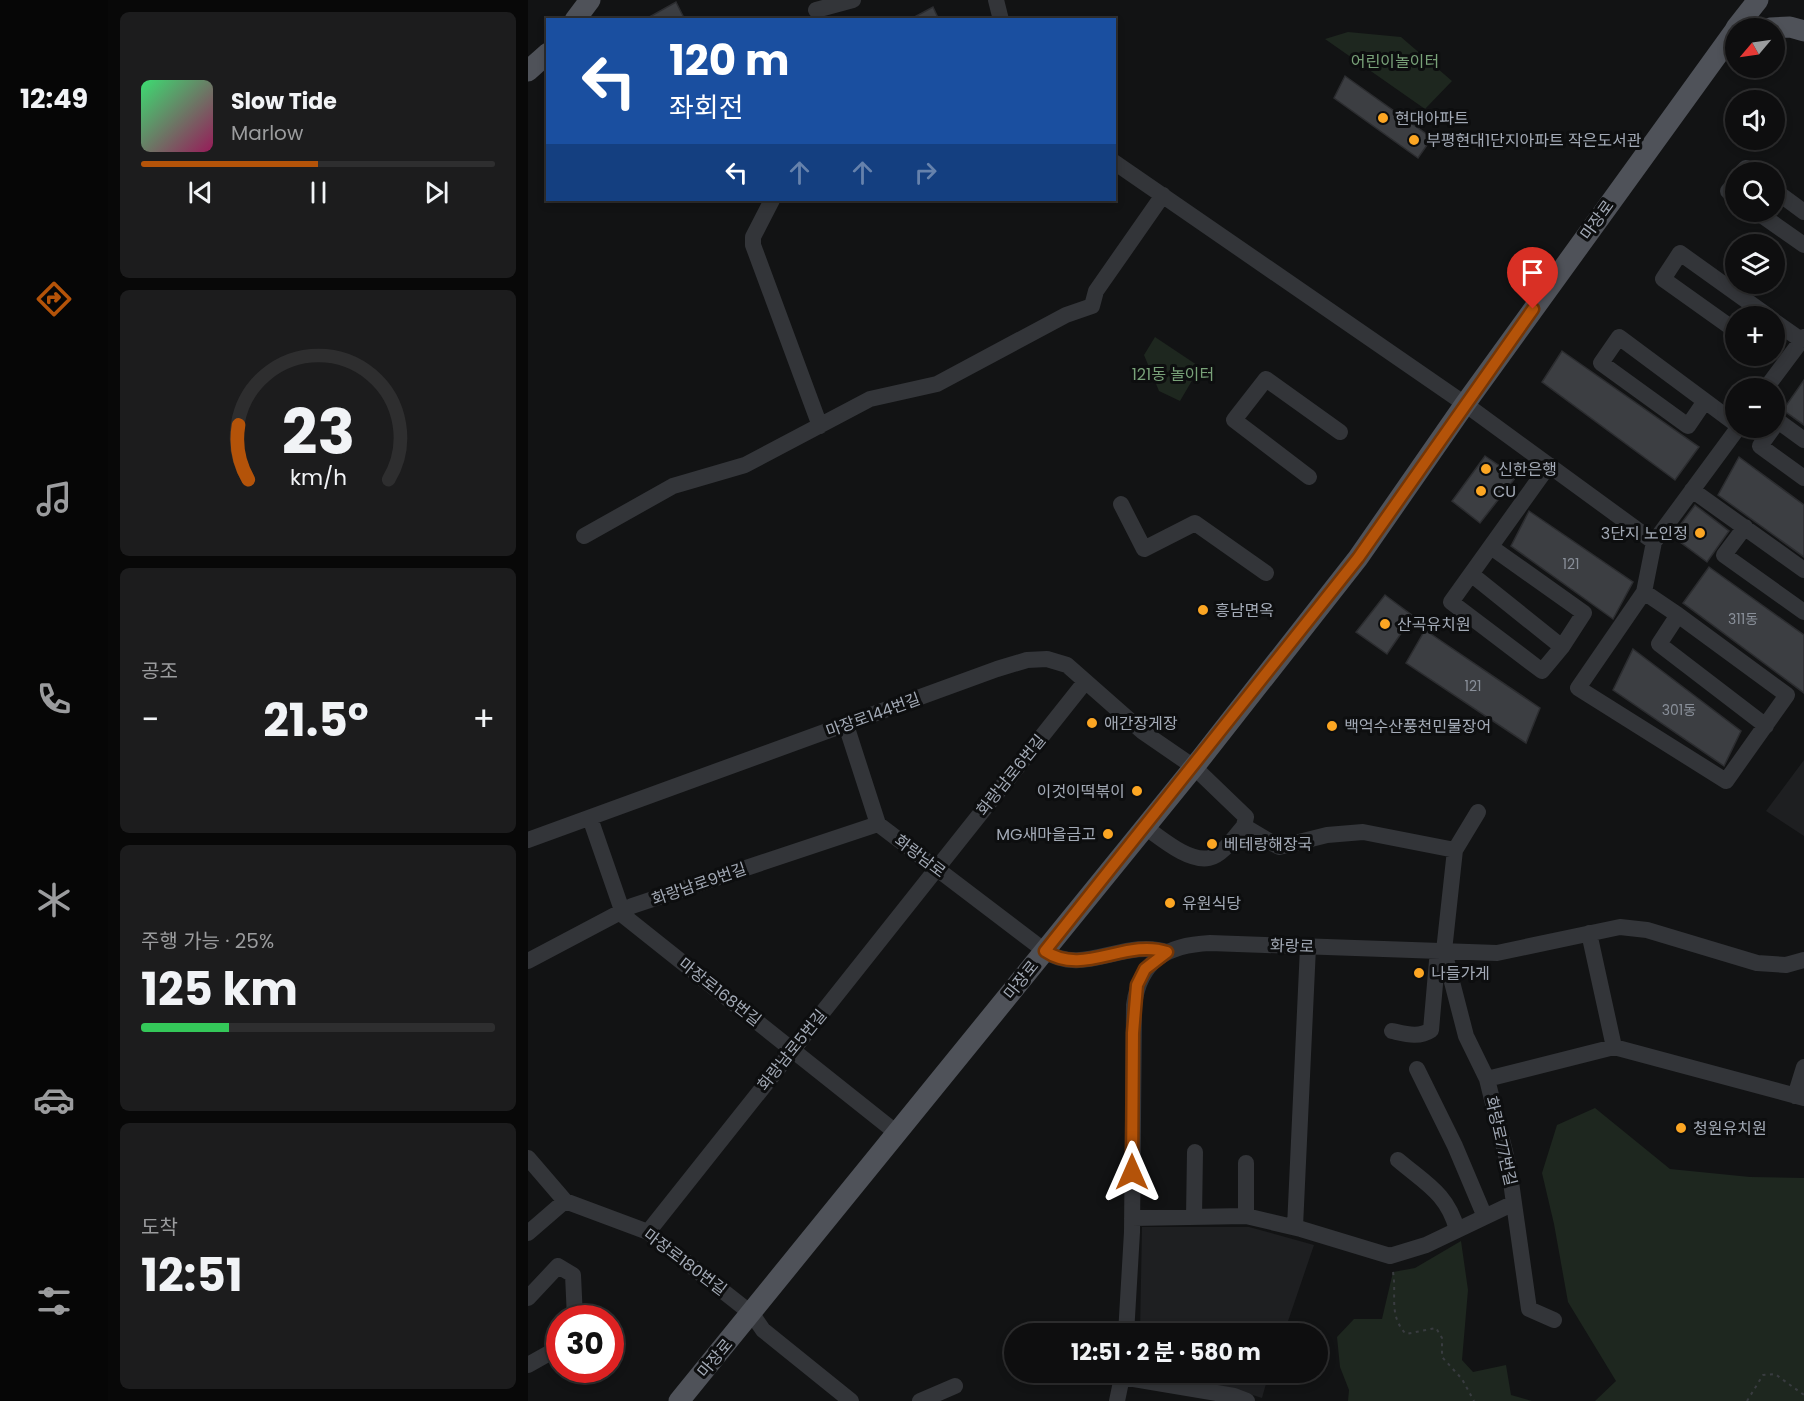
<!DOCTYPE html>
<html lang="ko">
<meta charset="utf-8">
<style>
:root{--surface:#0e0e0f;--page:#1c1c1d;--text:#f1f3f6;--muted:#9b9c9e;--line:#2e2e2f;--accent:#b45309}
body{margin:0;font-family:Poppins,"Noto Sans KR",sans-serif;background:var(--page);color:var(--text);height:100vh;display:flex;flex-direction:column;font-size:22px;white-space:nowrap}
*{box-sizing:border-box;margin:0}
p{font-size:20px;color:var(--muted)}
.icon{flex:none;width:33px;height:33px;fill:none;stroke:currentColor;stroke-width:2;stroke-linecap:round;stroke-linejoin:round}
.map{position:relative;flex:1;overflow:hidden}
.drawer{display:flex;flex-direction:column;gap:12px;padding:12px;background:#080808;width:420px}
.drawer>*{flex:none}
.hud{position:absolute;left:18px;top:18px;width:570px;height:183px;border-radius:0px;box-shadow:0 3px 9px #0003,0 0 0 2px var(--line);background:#1a4fa0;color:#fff;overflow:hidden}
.needle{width:39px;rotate:241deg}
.buttons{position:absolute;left:1197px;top:18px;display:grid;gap:12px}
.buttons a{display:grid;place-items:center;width:60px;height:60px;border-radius:50%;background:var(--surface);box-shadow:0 3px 9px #0003,0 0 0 2px var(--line);font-size:30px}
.speed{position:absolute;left:18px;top:1305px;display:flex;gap:12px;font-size:30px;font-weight:700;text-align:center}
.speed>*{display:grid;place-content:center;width:78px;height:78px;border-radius:50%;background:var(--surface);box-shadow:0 3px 9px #0003,0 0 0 2px var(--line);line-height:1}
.speed .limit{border:9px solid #d22;background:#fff;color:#111}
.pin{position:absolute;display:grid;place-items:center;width:51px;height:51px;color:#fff;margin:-62px -26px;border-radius:50% 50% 50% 0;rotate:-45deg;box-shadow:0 0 6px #0007}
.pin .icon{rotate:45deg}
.me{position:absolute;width:66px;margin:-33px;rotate:0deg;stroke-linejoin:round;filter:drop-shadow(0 0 4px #0008)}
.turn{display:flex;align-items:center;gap:21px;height:126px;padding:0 24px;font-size:27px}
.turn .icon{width:78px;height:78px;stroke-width:2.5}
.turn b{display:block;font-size:42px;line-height:51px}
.lanes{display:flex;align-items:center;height:57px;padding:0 24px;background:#0003;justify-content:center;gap:30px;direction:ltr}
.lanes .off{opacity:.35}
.big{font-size:45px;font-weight:700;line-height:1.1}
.drawer .widget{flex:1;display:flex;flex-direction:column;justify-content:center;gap:9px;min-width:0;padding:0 21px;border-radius:9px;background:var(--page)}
.drawer .dial{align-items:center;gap:0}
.dial svg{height:156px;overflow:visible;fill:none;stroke:var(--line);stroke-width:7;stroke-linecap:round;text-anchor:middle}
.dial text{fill:var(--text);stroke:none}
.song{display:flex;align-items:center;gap:18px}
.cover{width:72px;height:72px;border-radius:9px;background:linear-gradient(135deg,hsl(140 70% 55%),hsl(330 70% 35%))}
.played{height:6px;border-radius:3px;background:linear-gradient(90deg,var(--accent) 50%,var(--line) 50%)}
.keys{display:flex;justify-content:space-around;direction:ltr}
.heat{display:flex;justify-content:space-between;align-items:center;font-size:33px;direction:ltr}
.charge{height:9px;border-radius:4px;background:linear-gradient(90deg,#34c759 25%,var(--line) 0)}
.trip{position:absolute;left:476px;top:1323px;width:324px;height:60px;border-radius:30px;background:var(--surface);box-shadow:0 3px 9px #0003,0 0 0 2px var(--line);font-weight:700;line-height:60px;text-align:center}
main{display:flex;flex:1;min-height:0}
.menu{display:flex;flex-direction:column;width:108px;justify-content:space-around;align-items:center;background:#060606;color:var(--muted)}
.menu .icon{width:42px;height:42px}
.menu .selected{color:var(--accent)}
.menu b{font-size:27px;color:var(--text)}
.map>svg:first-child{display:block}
.built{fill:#1e1f21}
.green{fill:#1e271f}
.building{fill:#3c3e42;stroke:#2c2d30;stroke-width:1.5}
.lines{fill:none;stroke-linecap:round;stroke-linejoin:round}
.path{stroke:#393c40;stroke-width:2;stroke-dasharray:3 4.5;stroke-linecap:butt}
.minor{stroke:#333539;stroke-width:16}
.major{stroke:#4f5259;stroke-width:21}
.route-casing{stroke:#753606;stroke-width:15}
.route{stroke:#b45309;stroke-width:10}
.poi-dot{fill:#fca623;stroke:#0d0e0f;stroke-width:2}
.labels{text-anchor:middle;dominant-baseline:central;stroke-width:6;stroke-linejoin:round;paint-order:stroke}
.number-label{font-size:14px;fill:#898f99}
.park-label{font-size:16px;fill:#79a279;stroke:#0d0e0f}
.poi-label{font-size:16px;fill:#a3aab6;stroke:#0d0e0f;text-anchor:start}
.street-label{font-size:16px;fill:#a3aab6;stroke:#0d0e0f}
</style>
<main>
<nav class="menu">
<b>12:49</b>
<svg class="icon selected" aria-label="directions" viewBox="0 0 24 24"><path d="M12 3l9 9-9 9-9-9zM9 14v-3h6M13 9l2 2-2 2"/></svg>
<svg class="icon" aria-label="music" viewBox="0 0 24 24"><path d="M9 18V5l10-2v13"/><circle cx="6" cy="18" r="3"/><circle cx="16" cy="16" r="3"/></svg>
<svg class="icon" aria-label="phone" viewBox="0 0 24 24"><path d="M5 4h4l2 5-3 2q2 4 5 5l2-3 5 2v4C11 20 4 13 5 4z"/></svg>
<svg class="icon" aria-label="climate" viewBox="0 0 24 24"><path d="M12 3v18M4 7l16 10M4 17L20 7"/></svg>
<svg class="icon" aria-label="car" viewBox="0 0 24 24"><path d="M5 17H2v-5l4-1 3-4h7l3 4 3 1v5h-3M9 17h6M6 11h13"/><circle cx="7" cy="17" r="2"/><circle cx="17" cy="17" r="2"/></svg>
<svg class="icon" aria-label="filters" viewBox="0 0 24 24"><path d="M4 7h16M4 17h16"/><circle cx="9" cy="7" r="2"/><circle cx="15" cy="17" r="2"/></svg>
</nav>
<section class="drawer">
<div class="widget">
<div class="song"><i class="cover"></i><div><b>Slow Tide</b><p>Marlow</p></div></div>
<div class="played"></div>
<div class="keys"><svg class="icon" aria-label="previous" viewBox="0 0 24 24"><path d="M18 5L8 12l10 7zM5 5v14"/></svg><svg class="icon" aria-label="pause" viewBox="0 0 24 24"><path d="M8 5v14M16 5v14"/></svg><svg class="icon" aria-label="next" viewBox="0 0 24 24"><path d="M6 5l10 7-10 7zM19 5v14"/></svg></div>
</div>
<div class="widget dial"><svg viewBox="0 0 100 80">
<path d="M14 69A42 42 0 1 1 86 69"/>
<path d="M14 69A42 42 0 0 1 9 41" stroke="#b45309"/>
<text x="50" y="56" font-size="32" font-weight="700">23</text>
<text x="50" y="72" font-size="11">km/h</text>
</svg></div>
<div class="widget"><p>공조</p>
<div class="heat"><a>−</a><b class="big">21.5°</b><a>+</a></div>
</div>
<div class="widget"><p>주행 가능 · 25%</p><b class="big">125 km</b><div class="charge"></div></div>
<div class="widget"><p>도착</p><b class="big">12:51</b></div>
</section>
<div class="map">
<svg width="1276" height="1401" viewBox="0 0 1276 1401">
<rect width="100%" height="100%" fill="#121314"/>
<path class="built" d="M1276 760V836L1238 811Z
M614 1227H721L786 1245 756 1333H612Z
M612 1372 741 1373 734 1398 712 1391Z"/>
<path class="green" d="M820 32 873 37 924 81 897 109 797 39Z
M627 337 672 367 652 401 631 391 616 355Z
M1067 1108 1142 1169 1222 1177 1276 1178V1401H1067L1088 1381 1040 1302 1026 1224 1014 1173 1029 1125Z
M933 1241 940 1290 934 1360 945 1372 978 1365 983 1395 1004 1401H820L821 1390 812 1367 809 1337 826 1319H854L865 1272 887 1268Z"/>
<path class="building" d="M148 2 157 20H116Z
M405 7 411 20H381Z
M817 76 904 138 890 158 806 98Z
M1034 351 1171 447 1147 480 1014 382Z
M1276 380V425L1255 410Z
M957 456 988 477 952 523 924 501Z
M1211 457 1276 505V557L1190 495Z
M1167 505 1201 531 1179 562 1144 536Z
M1001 511 1105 582 1085 619 983 546Z
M1181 567 1276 635V693L1155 603Z
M857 595 885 616 859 654 828 632Z
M897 630 1012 708 998 743 878 663Z
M1105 649 1213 731 1196 766 1085 690Z"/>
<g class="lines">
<path class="path" d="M865 1272C869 1295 860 1315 878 1334L908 1328 914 1338V1357L934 1379 946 1401
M1219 1401 1235 1375 1247 1374 1276 1395"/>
<path class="minor" d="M468 0 473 20
M288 10 325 0
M586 162 937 404 1126 542 1210 428
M1214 172 1218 168 1224 172
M1208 182 1200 191 1208 196
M1246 190 1276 212
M244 200 225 237V245L292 426
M1229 212 1276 245
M1246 321 1273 340
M1208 331 1135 279 1152 253 1240 316
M1238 388 1276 337
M1177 401 1160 426 1073 363 1091 337 1208 424
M1246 426 1250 421 1276 440
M1245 428 1232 446 1276 478
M781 477 706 420 738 379 812 432
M1164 490 1276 570
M593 504 616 549 667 523 738 573
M1217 527 1196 555 1276 612
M56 536 145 486 217 465 342 399 409 384 538 315 564 306 568 291 635 195
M1126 542 1116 592 1050 688 1198 781 1259 695 1150 615 1131 644 1238 726
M963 547 1056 613 1034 647 1014 671 923 602 1021 465
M943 574 1034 647
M1116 592 1150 615
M318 725 350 824 517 951C554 977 597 938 639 952
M62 818 96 916 370 1134
M617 827C633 838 660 862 681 858 695 855 707 836 716 826L751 847 799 835 835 832 927 850 950 812
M0 840 469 669 499 660 519 659 539 665 615 732 666 767 718 817 716 826
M1061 933 1086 1047
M916 951 938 1036 959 1079 981 1168 1001 1309 1026 1320
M0 961 104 906 350 824
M864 1031C878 1034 891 1038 903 1030L909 961 916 951 927 850
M889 1069 927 1146 957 1217
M959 1079 1086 1047 1276 1098
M1267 1096 1276 1067
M0 1158 37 1201 120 1232 224 1314 235 1330 323 1401
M870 1160C897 1183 920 1194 929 1230
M718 1216V1163
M666 1217 667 1152
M604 1218 718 1216 773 1229 862 1256 898 1245 986 1203
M767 1227 780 947
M120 1232 557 682
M0 1233 37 1201
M0 1298 30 1266 45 1275 47 1318
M598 1334 604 1232 606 1005C612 960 639 945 682 943L969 953 1092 927 1119 930 1229 963 1258 965 1276 960
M0 1365 32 1347
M594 1377 706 1396 719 1401
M392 1401 427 1386
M589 1401 595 1372"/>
<path class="major" d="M47 20 62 0
M1208 28 1230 0
M1242 28 1262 27 1276 31
M0 71 20 53
M151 1401 666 767 830 558 937 404 1208 29"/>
</g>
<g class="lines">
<defs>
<path id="route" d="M604 1172 605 1033 609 985 617 969 639 952C598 938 555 977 517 951L830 558 1005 309"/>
</defs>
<use href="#route" class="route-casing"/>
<use href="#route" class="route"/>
</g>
<g class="poi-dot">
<circle cx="855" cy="118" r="6"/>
<circle cx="886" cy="140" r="6"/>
<circle cx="958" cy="469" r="6"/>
<circle cx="953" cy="491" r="6"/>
<circle cx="1172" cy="533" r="6"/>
<circle cx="675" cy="610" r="6"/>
<circle cx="857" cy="624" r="6"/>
<circle cx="564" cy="723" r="6"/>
<circle cx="804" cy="726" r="6"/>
<circle cx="609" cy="791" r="6"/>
<circle cx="580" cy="834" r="6"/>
<circle cx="684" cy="844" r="6"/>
<circle cx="642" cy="903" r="6"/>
<circle cx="891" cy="973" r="6"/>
<circle cx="1153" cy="1128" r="6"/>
</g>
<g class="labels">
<g class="number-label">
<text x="1043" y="564">121</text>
<text x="1215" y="619">311동</text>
<text x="945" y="686">121</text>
<text x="1151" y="710">301동</text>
</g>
<g class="park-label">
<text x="867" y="61">어린이놀이터</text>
<text x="645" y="374">121동 놀이터</text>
</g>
<g class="poi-label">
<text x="867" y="118">현대아파트</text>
<text x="898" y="140">부평현대1단지아파트 작은도서관</text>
<text x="970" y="469">신한은행</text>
<text x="965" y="491">CU</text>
<text x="1160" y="533" text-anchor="end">3단지 노인정</text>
<text x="687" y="610">흥남면옥</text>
<text x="869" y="624">산곡유치원</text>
<text x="576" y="723">애간장게장</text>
<text x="816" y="726">백억수산풍천민물장어</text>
<text x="597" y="791" text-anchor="end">이것이떡볶이</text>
<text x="568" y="834" text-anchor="end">MG새마을금고</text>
<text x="696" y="844">베테랑해장국</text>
<text x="654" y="903">유원식당</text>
<text x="903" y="973">나들가게</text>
<text x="1165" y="1128">청원유치원</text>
</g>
<g class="street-label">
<text transform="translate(1069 220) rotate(-54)">마장로</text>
<text transform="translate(345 715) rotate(-20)">마장로144번길</text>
<text transform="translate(483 775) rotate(-51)">화랑남로6번길</text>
<text transform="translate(392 856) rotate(37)">화랑남로</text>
<text transform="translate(171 884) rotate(-19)">화랑남로9번길</text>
<text transform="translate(764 946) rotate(2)">화랑로</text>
<text transform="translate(493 980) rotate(-51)">마장로</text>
<text transform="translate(192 992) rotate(38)">마장로168번길</text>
<text transform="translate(264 1050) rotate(-51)">화랑남로5번길</text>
<text transform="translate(973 1141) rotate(77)">화랑로77번길</text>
<text transform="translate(157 1262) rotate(37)">마장로180번길</text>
<text transform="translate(187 1358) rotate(-50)">마장로</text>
</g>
</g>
</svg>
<div class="buttons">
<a><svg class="needle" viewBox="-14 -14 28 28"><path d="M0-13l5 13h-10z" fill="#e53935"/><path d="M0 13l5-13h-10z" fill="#9b9c9e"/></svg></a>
<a><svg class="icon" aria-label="sound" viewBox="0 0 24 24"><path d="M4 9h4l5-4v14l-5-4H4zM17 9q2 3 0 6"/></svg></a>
<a><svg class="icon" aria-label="search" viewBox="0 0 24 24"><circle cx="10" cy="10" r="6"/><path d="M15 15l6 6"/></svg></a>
<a><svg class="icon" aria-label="layers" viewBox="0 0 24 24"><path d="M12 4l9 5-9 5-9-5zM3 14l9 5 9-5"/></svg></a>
<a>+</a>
<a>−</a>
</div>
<div class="speed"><div class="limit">30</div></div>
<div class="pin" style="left:1005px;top:309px;background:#d93025"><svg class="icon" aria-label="arrive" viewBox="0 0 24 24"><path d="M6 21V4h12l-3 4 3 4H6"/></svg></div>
<svg class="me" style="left:604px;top:1172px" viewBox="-20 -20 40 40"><path d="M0-17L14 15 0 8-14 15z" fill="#b45309" stroke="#fff" stroke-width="4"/></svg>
<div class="trip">12:51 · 2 분 · 580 m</div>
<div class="hud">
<div class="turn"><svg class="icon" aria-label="left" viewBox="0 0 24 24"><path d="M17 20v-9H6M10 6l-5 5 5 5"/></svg><div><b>120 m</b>좌회전</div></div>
<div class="lanes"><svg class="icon" aria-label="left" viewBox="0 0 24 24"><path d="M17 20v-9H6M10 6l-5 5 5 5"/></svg><svg class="icon off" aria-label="ahead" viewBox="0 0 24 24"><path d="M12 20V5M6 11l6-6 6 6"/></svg><svg class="icon off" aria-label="ahead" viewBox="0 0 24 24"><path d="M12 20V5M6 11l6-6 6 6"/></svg><svg class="icon off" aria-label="right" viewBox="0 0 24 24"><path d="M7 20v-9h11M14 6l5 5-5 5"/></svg></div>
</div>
</div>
</main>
